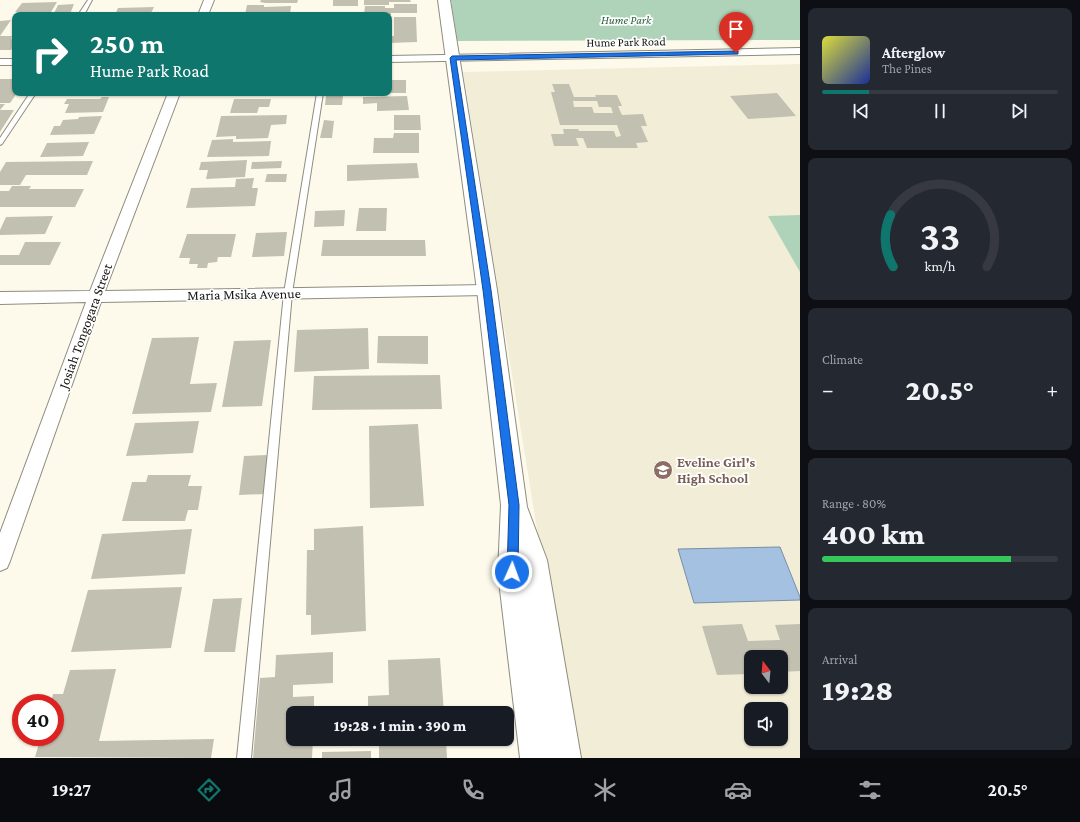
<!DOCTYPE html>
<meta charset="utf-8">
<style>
:root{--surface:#171b24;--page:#242831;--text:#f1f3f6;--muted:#9ea1a6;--line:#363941;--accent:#0f766e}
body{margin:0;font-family:"Crimson Pro",serif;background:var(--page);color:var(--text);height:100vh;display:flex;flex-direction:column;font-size:15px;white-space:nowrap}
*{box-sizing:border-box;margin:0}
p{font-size:13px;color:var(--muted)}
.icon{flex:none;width:22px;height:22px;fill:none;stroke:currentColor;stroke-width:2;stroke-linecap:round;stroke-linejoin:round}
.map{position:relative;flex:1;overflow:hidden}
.sheet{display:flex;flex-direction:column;gap:8px;padding:8px;background:#0d0f14;width:280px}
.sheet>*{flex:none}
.top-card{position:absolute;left:12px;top:12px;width:380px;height:84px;border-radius:8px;box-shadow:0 1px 3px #0004;background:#0f766e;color:#fff;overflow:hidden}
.needle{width:26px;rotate:344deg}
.controls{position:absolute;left:744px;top:650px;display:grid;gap:8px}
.controls a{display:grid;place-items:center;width:44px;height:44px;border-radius:8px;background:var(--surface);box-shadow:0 1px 3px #0004;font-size:20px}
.speed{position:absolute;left:12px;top:694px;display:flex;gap:8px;font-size:20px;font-weight:700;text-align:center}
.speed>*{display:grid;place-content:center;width:52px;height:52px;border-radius:50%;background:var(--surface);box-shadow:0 1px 3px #0004;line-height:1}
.speed .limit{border:6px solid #d22;background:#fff;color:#111}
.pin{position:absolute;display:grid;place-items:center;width:34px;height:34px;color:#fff;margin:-41px -17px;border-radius:50% 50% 50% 0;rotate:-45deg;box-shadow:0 0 4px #0007}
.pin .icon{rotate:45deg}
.me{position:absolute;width:44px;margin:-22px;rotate:2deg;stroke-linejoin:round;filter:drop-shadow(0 0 3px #0008)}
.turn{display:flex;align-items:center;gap:14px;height:84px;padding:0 12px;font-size:18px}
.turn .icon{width:52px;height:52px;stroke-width:2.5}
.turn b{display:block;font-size:28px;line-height:34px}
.big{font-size:30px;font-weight:800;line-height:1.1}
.sheet .tile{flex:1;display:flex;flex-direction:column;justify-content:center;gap:6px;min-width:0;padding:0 14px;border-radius:8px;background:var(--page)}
.sheet .dial{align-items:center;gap:0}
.dial svg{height:104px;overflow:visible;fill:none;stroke:var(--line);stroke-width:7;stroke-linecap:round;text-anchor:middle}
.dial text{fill:var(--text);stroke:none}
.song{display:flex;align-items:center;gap:12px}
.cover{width:48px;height:48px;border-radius:6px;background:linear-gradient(135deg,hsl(60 70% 55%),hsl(230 70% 35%))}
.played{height:4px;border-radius:2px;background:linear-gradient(90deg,var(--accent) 20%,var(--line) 20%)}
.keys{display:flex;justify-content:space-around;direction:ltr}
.heat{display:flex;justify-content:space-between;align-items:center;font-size:22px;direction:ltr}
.charge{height:6px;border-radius:3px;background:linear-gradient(90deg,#34c759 80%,var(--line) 0)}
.trip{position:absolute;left:286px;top:706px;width:228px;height:40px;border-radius:8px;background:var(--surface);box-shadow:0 1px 3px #0004;font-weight:800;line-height:40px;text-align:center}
.tab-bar{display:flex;height:64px;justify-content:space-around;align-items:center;background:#090b0e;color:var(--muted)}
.tab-bar .icon{width:28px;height:28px}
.tab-bar .active{color:var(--accent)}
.tab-bar b{font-size:18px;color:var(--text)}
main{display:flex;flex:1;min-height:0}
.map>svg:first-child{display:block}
.built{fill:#f1edd7;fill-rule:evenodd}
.green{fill:#afd3b8}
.water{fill:#a4c1e2;stroke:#7a8ea3}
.building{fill:#c2c0b1;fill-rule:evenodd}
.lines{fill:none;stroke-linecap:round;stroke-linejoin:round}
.service-casing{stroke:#8f8d7f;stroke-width:2}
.minor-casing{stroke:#8f8d7f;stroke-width:2}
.tertiary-casing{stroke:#8f8d7f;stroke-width:2}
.service{fill:#fff;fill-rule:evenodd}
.minor{fill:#fff;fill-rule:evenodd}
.tertiary{fill:#fff;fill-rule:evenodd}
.route{fill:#1a73e8;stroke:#114b97}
.labels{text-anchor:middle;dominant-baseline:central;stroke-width:3.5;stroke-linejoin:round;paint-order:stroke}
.far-park-label{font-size:12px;font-style:italic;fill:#2a643e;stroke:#fff}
.far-street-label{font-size:12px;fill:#171611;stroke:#fff}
.street-label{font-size:14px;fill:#171611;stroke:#fff}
.education-label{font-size:14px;font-weight:bold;fill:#785e54;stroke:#fff;text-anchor:start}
</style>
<main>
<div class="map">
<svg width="800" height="758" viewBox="0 0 800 758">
<rect width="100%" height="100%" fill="#fdfaeb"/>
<path class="built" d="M800 64V758H574L463 72ZM751 657H781V687H751ZM751 709H781V739H751Z"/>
<path class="green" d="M451 0H800V40L457 41Z
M800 215V272L768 216Z"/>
<path class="water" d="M780 547 800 597V600L694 603 678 549Z"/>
<path class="building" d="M261 0H298L297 3H265L260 2Z
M333 0H358V6H333Z
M364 0H410L411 2H389V5H364Z
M57 2 51 12H15L22 3Z
M74 4 70 14 53 15 58 5Z
M394 4H417V13H391V15H364L365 6H385V8H394Z
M247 5H264V7L291 6 290 15H245Z
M154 7 150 15H115L118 8Z
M394 17H416L417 42 389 43V36H394Z
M11 20 0 36V21Z
M0 36H12L11 39H15V44L11 50H0Z
M0 79H15V93H17L10 103H0Z
M389 80H406V93H389Z
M552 84H569L574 97H596L595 95H617L622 106H618L622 115 643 114 647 126H641L648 142 636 143 638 148H587L583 138H576L579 146H554L551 134H564L563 129H578L579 131H614L616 137 621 136 617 125H560L551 92H555ZM573 101H597L599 107H611L613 113H594L592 107H574Z
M79 93H110V94L78 95Z
M246 93H286L285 95 246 94Z
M327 93H350V95H327Z
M777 93 796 116 748 119 730 96Z
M326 96H343L342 105H325Z
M407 96 409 110 377 111V103L363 104V97Z
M102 97H109L103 112 65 113 69 104H64L67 99H100Z
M234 99H271L269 107H259L257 113H230Z
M0 104H5L0 110H14L0 132Z
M287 115 286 124 271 125 268 138 236 139V136L216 137 221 116Z
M394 115H420L421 130H394Z
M102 116 94 134 50 135 54 126H60L63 120 78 119 79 117Z
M324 120 334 121 332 138H320Z
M394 133H419V153H373L374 138H393Z
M233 139V142L271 141 269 156 207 157 212 140Z
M89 142 83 156 40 157 47 143Z
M247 160 245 177 206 179 208 170H199L201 162Z
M93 161 87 175H26L20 185H0V172L6 162Z
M282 161 281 168 251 169 252 162Z
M417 163 419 178 347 181V165Z
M267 174H287L286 182H265Z
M254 178 252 188H258L255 206 186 208 191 188 235 187 236 179Z
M12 186H31L29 189H84L75 207H0V191H9Z
M359 208H387L386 231H356Z
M345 210 344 226 314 227 315 211Z
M53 216 45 234 0 235V230L6 217Z
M287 232 284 256 252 257 256 233Z
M187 234H236L231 257H218L217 262 208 263 207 268H197L198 264H189L190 258H179Z
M323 240H425L426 256H321Z
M25 242H61L50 265H0V255H19Z
M368 328 369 369 294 372 297 330Z
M378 336H428V364L377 363Z
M199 337 190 384 217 383 211 412 132 414 152 338Z
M271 340 262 406 222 407 234 341Z
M440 375 442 409 312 410 314 376Z
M199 421 193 453 126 456 135 423Z
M418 424 424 506 370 508 369 426Z
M268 455 265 494 239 495 244 456Z
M148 475H191L188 486H202L198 510H188L185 521H122L132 482H146Z
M363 526 366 631 311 635V615H306L307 550H314V529Z
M192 529 185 574 91 579 102 534Z
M182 587 171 648 71 652 88 590Z
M242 598 235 652H204L213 599Z
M742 624 748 641 780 640 775 625 800 624V671L781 672V657H751V674L717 675 702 626Z
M333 652V683L293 685V697L314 696V713H293V739H313L312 758H253L260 678 275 677 276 655Z
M440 658 444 713H368V696L389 695 388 660Z
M116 669 99 741 214 739 211 758 35 757 41 737H55V703H51L53 694H63L70 670Z
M379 739H446L447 758H379Z
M371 751V758H322V752Z"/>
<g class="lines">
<defs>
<path id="service" d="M88 0H92L84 15H78Z
M30 93H36L2 144 0 145V138Z
M317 93H323L292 293 251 758H237L284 293Z"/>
<path id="minor" d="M204 0H214L208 15H198Z
M800 48V54L389 62V56Z
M0 59H15V65H0Z
M168 93H180L105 291 487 285 492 286 495 290 492 294 487 295 101 302 10 561 7 568 0 571V533L86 302 0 304V292L90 291Z"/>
<path id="tertiary" d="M438 0H450L497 290 527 507 547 560 581 758H520L498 573 501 505 477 290Z"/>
</defs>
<use href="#service" class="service-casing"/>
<use href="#minor" class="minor-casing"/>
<use href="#tertiary" class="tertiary-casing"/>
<use href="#service" class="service"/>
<use href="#minor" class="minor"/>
<use href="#tertiary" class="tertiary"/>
</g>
<path class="route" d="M736 51H738V54L456 60 491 290 519 505 518 572 516 576 512 578 508 576 507 572 509 505 483 290 450 58 452 56Z"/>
<defs>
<symbol id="school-disc" viewBox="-11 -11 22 22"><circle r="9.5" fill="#8d6e63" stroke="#fff"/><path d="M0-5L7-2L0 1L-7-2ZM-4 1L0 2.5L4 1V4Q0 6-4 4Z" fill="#fff"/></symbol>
</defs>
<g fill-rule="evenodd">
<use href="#school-disc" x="652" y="459" width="22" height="22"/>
</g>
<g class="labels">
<g class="far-park-label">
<text x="626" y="20">Hume Park</text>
</g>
<g class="far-street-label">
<text transform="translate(626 42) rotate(-1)">Hume Park Road</text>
</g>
<g class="street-label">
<text transform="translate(244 294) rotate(-1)">Maria Msika Avenue</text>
<text transform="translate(85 326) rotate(-70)">Josiah Tongogara Street</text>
</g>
<g class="education-label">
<text x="677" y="462">Eveline Girl's<tspan x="677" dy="16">High School</tspan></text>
</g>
</g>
</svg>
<div class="controls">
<a><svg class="needle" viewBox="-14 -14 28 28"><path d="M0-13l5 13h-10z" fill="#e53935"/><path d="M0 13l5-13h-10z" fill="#9ea1a6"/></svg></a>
<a><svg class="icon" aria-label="sound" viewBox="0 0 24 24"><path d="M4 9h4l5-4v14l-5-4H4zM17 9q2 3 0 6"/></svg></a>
</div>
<div class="speed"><div class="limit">40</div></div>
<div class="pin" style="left:736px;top:53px;background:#d93025"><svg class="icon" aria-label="arrive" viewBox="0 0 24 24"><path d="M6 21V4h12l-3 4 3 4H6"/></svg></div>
<svg class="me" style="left:512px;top:572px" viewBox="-20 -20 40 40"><circle r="17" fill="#1a73e8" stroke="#fff" stroke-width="3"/><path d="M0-11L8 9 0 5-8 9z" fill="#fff"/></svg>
<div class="trip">19:28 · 1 min · 390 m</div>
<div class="top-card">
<div class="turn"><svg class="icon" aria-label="right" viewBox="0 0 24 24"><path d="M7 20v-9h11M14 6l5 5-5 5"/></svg><div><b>250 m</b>Hume Park Road</div></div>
</div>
</div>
<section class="sheet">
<div class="tile">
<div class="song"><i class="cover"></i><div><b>Afterglow</b><p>The Pines</p></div></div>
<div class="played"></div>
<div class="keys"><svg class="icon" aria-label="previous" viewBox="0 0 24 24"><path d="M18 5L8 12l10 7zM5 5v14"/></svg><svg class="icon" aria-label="pause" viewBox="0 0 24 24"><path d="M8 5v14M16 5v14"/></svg><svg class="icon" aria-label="next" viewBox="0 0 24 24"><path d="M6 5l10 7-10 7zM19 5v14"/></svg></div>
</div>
<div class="tile dial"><svg viewBox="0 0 100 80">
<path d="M14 69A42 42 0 1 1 86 69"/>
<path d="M14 69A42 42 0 0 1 12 29" stroke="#0f766e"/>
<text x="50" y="56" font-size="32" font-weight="700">33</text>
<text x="50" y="72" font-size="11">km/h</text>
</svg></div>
<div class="tile"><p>Climate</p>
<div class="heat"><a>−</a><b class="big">20.5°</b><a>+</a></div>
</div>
<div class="tile"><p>Range · 80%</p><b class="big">400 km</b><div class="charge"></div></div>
<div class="tile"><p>Arrival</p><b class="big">19:28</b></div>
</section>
</main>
<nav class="tab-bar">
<b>19:27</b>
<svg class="icon active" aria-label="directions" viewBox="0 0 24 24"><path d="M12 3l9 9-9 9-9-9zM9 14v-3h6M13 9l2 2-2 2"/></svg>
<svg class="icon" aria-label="music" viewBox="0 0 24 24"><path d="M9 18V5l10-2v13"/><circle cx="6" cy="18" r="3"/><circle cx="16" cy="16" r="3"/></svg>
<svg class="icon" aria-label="phone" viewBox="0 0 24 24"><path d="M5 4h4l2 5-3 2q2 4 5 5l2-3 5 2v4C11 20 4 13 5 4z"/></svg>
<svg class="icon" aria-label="climate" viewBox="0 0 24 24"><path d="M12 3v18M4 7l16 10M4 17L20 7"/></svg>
<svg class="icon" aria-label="car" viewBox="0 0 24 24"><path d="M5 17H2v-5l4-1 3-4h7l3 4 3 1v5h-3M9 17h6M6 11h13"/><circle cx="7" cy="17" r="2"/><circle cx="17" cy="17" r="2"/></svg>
<svg class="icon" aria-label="filters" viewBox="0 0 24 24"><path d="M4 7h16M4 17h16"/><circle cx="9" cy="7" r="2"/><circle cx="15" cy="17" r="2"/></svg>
<b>20.5°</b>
</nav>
